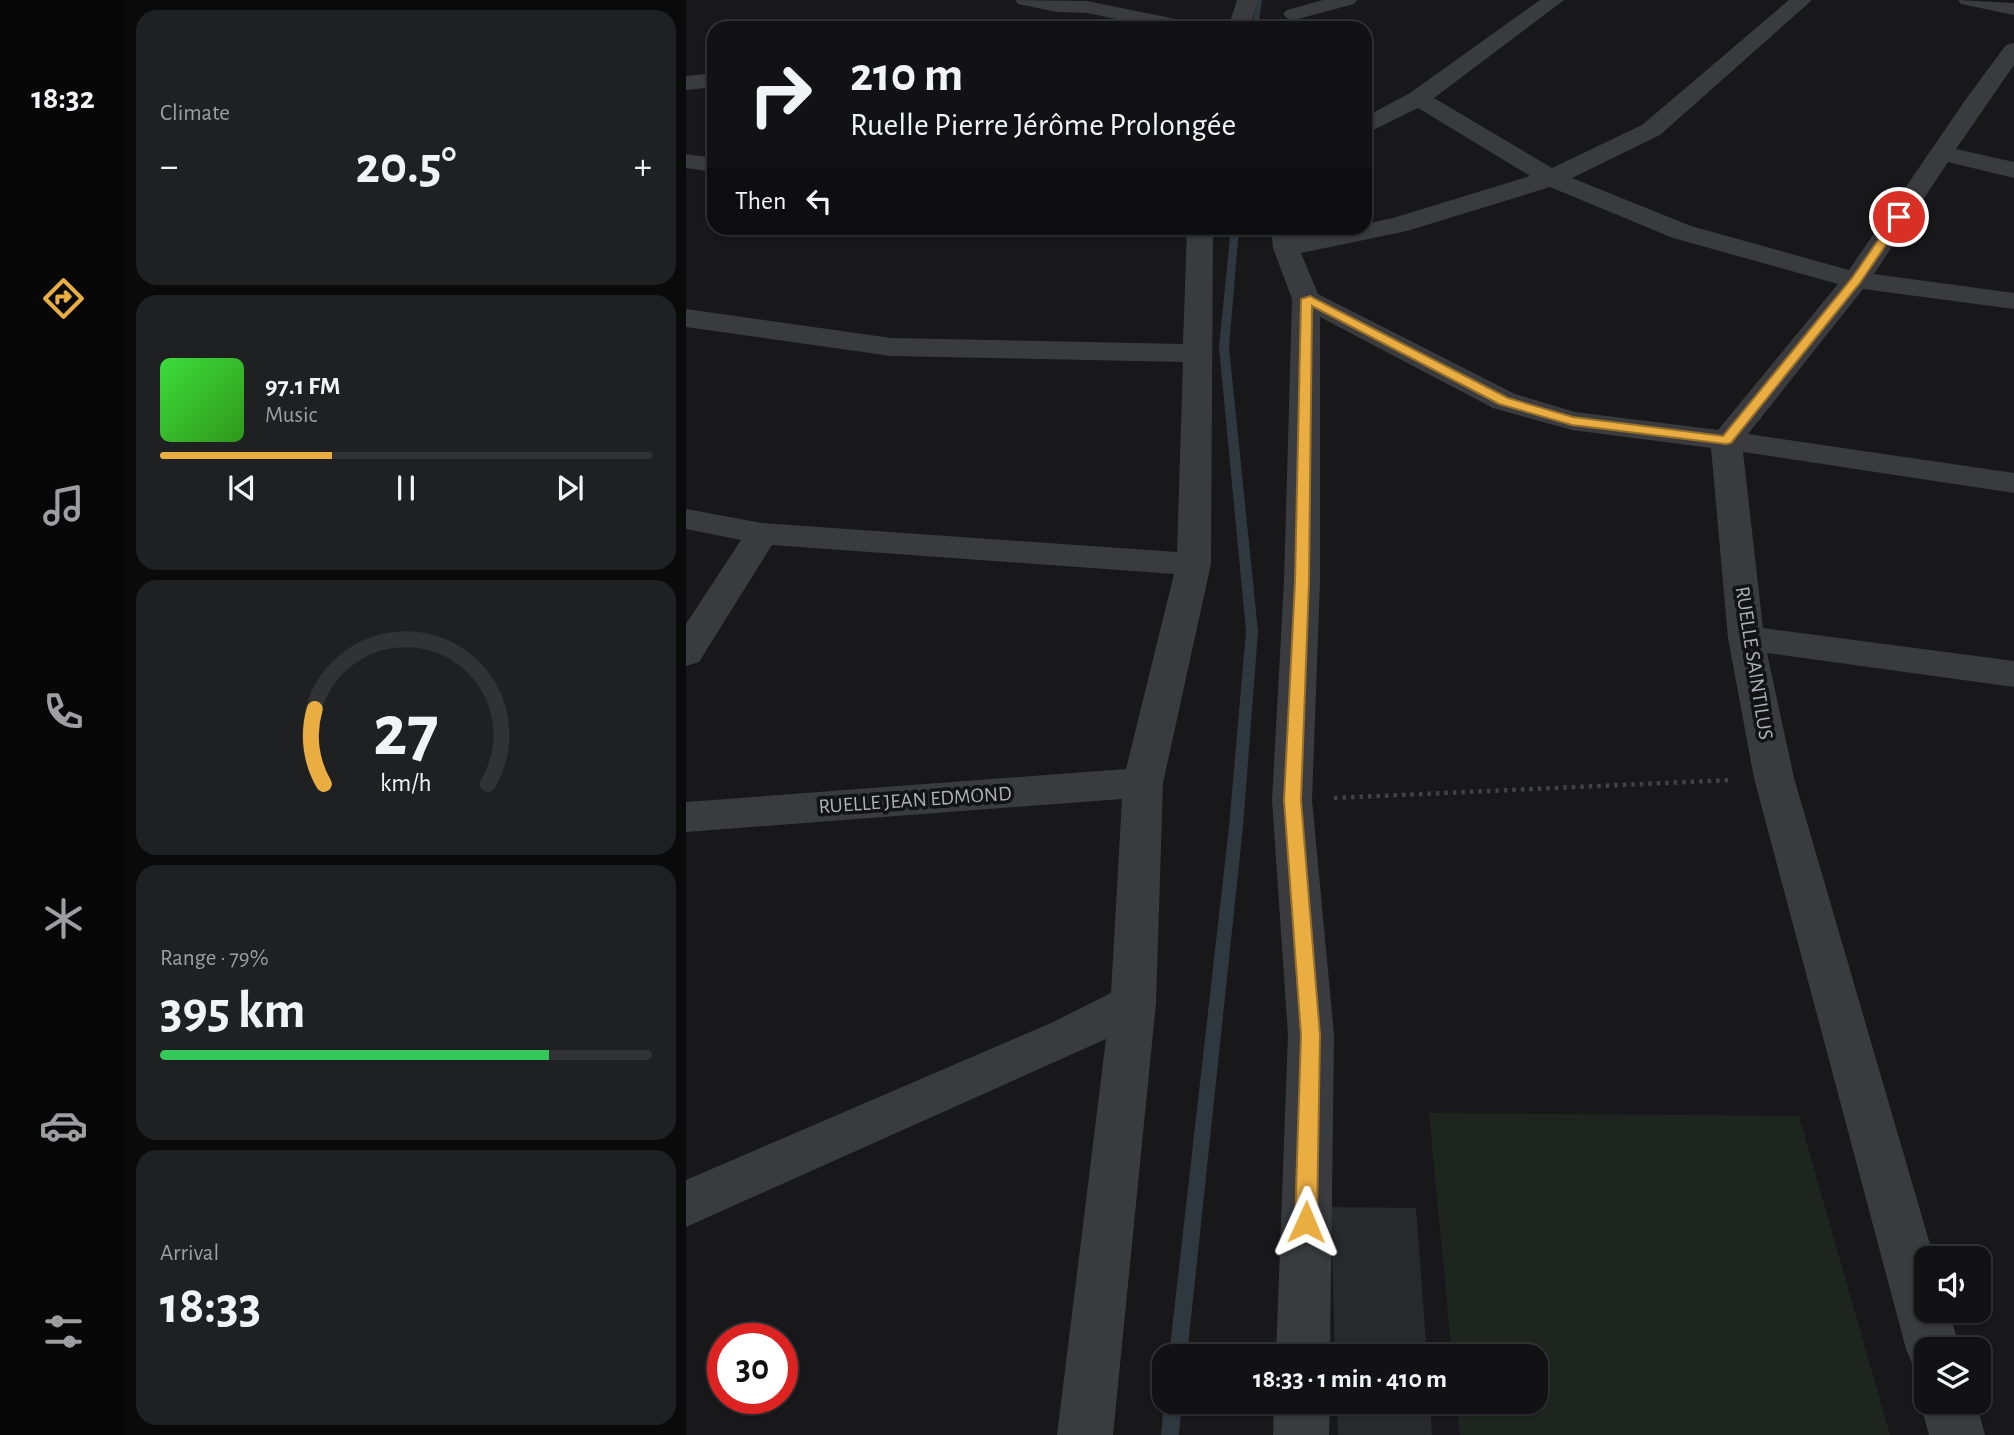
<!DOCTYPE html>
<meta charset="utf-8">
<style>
:root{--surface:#121214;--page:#1f2022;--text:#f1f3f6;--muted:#9c9ea0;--line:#313234;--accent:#e9ad42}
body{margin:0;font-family:"Alegreya Sans",sans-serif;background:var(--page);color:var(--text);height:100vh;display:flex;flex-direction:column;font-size:26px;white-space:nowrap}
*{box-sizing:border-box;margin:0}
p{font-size:23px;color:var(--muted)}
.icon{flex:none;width:38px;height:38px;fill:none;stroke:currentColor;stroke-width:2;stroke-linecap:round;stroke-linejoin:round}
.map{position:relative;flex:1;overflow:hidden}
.details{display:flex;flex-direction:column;gap:10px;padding:10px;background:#0a0a0b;width:560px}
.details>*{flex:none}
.banner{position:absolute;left:21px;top:21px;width:665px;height:214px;border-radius:21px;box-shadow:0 2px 5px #0004,0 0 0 2px var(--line);background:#121214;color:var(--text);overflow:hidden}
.tools{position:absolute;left:1228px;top:1246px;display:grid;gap:14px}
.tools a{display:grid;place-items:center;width:77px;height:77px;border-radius:14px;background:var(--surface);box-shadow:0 2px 5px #0004,0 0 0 2px var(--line);font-size:35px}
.speed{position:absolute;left:21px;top:1323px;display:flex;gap:14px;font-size:35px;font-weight:700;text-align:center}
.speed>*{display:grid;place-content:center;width:91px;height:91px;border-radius:50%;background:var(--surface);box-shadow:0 2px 5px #0004,0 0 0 2px var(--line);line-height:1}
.speed .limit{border:10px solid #d22;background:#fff;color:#111}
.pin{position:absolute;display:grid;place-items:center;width:60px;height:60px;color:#fff;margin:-30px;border:4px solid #fff;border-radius:50%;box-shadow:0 2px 7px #0007}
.me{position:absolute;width:77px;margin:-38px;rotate:1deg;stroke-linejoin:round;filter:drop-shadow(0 0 5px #0008)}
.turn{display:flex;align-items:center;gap:24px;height:147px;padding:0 28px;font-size:32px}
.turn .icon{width:91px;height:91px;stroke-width:2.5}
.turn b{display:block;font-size:49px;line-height:60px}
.then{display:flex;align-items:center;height:66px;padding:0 28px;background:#0003;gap:14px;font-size:26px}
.big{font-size:52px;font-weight:600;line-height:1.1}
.details .widget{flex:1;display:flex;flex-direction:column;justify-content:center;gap:10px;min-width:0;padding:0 24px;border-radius:21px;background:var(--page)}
.details .dial{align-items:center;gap:0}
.dial svg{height:182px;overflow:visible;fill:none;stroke:var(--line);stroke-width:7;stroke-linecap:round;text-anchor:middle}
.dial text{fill:var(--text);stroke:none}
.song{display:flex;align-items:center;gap:21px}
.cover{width:84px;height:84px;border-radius:10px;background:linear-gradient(135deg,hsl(120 70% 55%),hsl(110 70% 35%))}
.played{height:7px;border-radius:4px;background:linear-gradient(90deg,var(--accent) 35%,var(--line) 35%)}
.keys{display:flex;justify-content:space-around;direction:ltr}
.heat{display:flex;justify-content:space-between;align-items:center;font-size:38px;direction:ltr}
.charge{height:10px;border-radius:5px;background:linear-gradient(90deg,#34c759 79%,var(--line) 0)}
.trip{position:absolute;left:466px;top:1344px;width:396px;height:70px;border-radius:21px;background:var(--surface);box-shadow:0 2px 5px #0004,0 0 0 2px var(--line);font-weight:600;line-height:70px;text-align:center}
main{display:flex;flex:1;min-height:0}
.dock{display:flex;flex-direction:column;width:126px;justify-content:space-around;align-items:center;background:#070708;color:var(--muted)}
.dock .icon{width:49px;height:49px}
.dock .selected{color:var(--accent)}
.dock b{font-size:32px;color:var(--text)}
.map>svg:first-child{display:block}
.green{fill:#1e251f}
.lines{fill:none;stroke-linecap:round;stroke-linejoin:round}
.stream{fill:#2f383e;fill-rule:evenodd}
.building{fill:#28292b}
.path{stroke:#404246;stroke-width:4.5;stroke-dasharray:3.5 5;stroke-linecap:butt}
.minor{fill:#3a3b3f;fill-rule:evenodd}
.route{fill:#e9ad42;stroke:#97702b;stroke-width:2}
.labels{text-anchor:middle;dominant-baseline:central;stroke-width:7;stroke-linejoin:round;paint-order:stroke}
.street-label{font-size:21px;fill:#abb0b9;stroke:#131315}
</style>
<main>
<nav class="dock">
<b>18:32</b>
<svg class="icon selected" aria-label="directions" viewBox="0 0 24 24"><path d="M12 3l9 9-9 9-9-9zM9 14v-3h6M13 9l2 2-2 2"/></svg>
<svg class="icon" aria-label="music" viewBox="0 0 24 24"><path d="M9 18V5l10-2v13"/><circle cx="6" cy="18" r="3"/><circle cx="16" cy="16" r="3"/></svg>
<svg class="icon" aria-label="phone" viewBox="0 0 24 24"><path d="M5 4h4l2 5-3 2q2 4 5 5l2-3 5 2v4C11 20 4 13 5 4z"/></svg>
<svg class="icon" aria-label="climate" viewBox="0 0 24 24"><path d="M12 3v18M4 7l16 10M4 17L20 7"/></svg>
<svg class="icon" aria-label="car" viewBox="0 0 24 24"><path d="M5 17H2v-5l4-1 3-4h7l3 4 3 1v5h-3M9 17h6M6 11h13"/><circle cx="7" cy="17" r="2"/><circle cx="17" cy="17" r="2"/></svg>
<svg class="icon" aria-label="filters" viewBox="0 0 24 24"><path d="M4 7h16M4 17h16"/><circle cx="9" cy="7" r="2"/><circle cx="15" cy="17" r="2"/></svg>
</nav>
<section class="details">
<div class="widget"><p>Climate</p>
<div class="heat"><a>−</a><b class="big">20.5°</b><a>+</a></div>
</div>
<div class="widget">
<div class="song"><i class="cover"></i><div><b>97.1 FM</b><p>Music</p></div></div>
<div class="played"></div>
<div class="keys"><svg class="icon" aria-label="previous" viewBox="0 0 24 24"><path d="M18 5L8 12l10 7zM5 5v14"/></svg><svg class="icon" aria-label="pause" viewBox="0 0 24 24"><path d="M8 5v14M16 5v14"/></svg><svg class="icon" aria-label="next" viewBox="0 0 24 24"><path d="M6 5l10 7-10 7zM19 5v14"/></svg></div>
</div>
<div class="widget dial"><svg viewBox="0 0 100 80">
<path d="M14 69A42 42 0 1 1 86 69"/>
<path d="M14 69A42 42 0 0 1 10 36" stroke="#e9ad42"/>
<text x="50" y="56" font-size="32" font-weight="700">27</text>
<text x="50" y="72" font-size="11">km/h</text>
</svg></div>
<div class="widget"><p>Range · 79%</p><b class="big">395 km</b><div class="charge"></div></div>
<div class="widget"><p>Arrival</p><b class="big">18:33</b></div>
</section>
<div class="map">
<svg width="1328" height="1435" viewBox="0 0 1328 1435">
<rect width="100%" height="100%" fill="#18181a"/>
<path class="green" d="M743 1113 1113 1116 1204 1435H774L770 1402H849V1356H766Z"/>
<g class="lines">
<path class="stream" d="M570 0H576L572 28H566Z
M545 228H553L543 347 572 631 557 827 501 1356H483L543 827 560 631 533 347Z
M478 1402H496L493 1435H475Z"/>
</g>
<path class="building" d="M645 1207 730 1208 741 1356H649Z
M651 1402H744L746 1435H652Z"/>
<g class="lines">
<path class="path" d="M648 798 1045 780"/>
<path class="minor" d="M329 0 401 1 504 22 512 23 515 28H473L401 13 371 12 332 4Z
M551 0H571L564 28H542Z
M637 0H671L668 4 608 20 601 18 597 14 601 10Z
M854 0H878L748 98 866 168 956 125 1103 0H1126L974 135 886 178 1005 226 1163 270 1280 99 1320 45 1328 43V65L1270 149 1328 162V178L1262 162 1188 274 1328 293V309L1177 289 1062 434 1328 473V493L1057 452 1077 628 1328 661V687L1081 653 1108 778 1248 1258H1241V1311H1263L1274 1349H1241V1373L1228 1368 1220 1349 1068 778 1042 638 1025 448 886 430 807 408 634 317V582L626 800 648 1035 644 1356H590L602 1035 586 800 598 582 606 299 587 248 585 228H611L612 237 661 228H679V224L707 218 844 176 732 108 679 134V117L724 93ZM864 187 987 238 1152 284 1032 430 889 412 829 394 632 294 615 253 721 231Z
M1272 0 1328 3V15L1275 4Z
M28 73V87L0 90V76Z
M0 154 28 158V172L0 168Z
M501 228H527L525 564 477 783 470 1003 427 1435H371L420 1039 0 1227V1180L365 1023 425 993 436 799 0 832V802L440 769 488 574 86 545 13 662 0 666V624L55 540 0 529V509L76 523 491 552 497 362 205 356 0 327V309L205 338 497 344Z
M1241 1387V1402H1290L1299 1435H1243L1234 1402Z
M588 1402H644L643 1435H587Z"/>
</g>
<path class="route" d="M1210 214 1219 217 1174 283 1045 443 1040 444 886 425 813 404 626 306 623 582 615 800 634 1035 631 1222 627 1229 620 1232 613 1229 609 1222 615 1035 598 800 609 582 615 299 624 296 822 398 887 417 1037 436 1166 278Z"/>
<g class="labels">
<g class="street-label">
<text transform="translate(1068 663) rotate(81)">RUELLE SAINTILUS</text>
<text transform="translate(229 800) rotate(-4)">RUELLE JEAN EDMOND</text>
</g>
</g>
</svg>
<div class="tools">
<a><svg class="icon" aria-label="sound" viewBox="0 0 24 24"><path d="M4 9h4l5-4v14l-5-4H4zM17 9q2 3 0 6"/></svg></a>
<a><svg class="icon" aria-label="layers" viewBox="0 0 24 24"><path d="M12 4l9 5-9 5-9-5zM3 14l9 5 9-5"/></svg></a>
</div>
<div class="speed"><div class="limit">30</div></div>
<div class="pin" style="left:1213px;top:217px;background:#d93025"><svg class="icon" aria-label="arrive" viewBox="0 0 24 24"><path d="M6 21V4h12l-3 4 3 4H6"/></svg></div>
<svg class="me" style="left:620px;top:1222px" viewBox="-20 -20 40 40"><path d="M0-17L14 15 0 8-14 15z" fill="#e9ad42" stroke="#fff" stroke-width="4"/></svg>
<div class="trip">18:33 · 1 min · 410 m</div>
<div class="banner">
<div class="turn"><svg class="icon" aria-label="right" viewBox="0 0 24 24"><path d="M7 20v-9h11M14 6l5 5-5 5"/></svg><div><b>210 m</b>Ruelle Pierre Jérôme Prolongée</div></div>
<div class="then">Then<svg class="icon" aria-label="left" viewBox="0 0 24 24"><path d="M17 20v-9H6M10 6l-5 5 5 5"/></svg></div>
</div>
</div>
</main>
